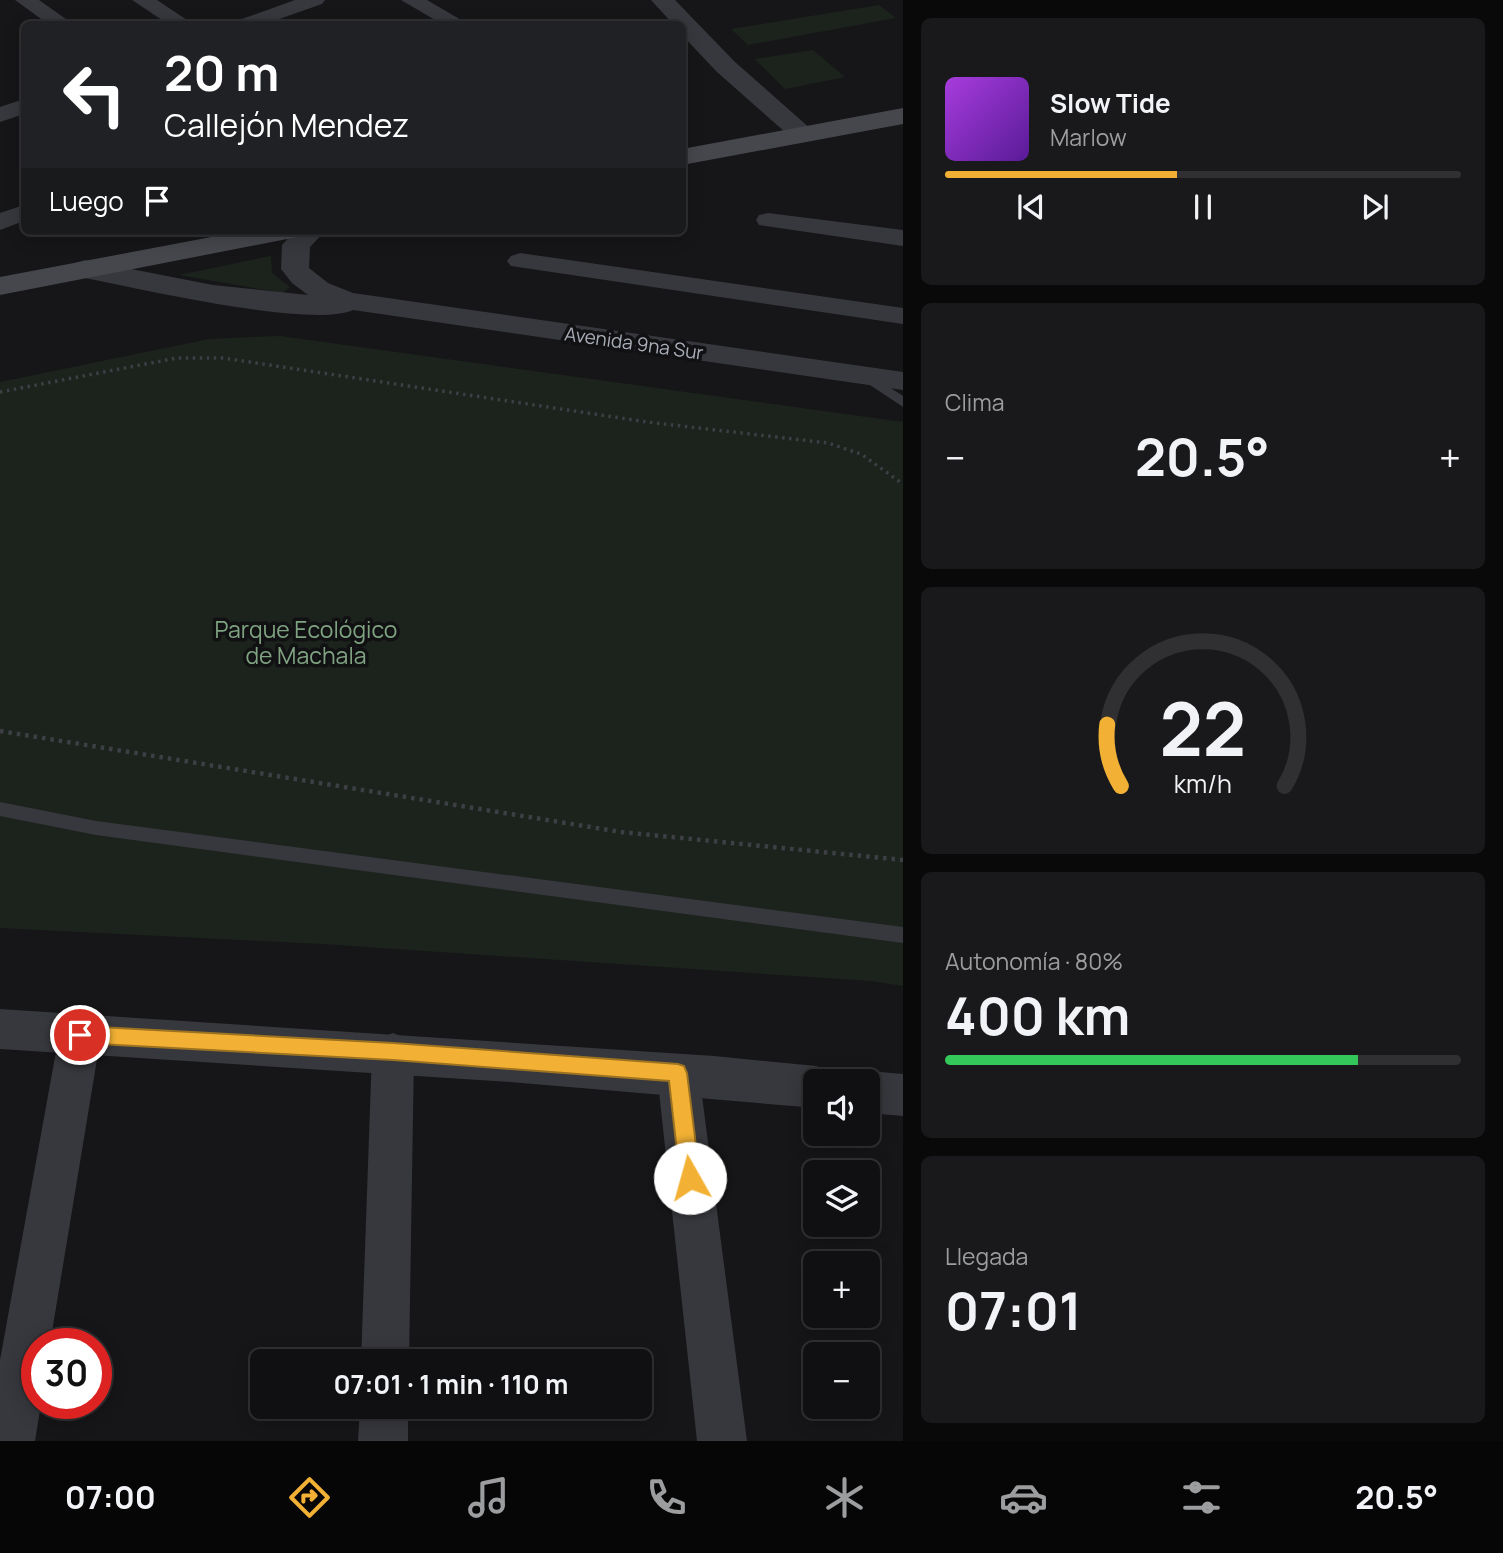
<!DOCTYPE html>
<html lang="es">
<meta charset="utf-8">
<style>
:root{--surface:#101012;--page:#19191b;--text:#f1f3f6;--muted:#9c9d9f;--line:#303032;--accent:#f2b134}
body{margin:0;font-family:Manrope,sans-serif;background:var(--page);color:var(--text);height:100vh;display:flex;flex-direction:column;font-size:26px;white-space:nowrap}
*{box-sizing:border-box;margin:0}
p{font-size:23px;color:var(--muted)}
.icon{flex:none;width:38px;height:38px;fill:none;stroke:currentColor;stroke-width:2;stroke-linecap:round;stroke-linejoin:round}
.map{position:relative;flex:1;overflow:hidden}
.details{display:flex;flex-direction:column;gap:18px;padding:18px;background:#09090a;width:600px}
.details>*{flex:none}
.top-card{position:absolute;left:21px;top:21px;width:665px;height:214px;border-radius:10px;box-shadow:0 4px 18px #0003,0 0 0 2px var(--line);background:#202124;color:#fff;overflow:hidden}
.controls{position:absolute;left:803px;top:1069px;display:grid;gap:14px}
.controls a{display:grid;place-items:center;width:77px;height:77px;border-radius:10px;background:var(--surface);box-shadow:0 4px 18px #0003,0 0 0 2px var(--line);font-size:35px}
.speed{position:absolute;left:21px;top:1328px;display:flex;gap:14px;font-size:35px;font-weight:700;text-align:center}
.speed>*{display:grid;place-content:center;width:91px;height:91px;border-radius:50%;background:var(--surface);box-shadow:0 4px 18px #0003,0 0 0 2px var(--line);line-height:1}
.speed .limit{border:10px solid #d22;background:#fff;color:#111}
.pin{position:absolute;display:grid;place-items:center;width:60px;height:60px;color:#fff;margin:-30px;border:4px solid #fff;border-radius:50%;box-shadow:0 2px 7px #0007}
.me{position:absolute;width:77px;margin:-38px;rotate:353deg;stroke-linejoin:round;filter:drop-shadow(0 0 5px #0008)}
.turn{display:flex;align-items:center;gap:24px;height:147px;padding:0 28px;font-size:32px}
.turn .icon{width:91px;height:91px;stroke-width:2.5}
.turn b{display:block;font-size:49px;line-height:60px}
.then{display:flex;align-items:center;height:66px;padding:0 28px;background:#0003;gap:14px;font-size:26px}
.big{font-size:52px;font-weight:700;line-height:1.1}
.details .card{flex:1;display:flex;flex-direction:column;justify-content:center;gap:10px;min-width:0;padding:0 24px;border-radius:10px;background:var(--page)}
.details .dial{align-items:center;gap:0}
.dial svg{height:182px;overflow:visible;fill:none;stroke:var(--line);stroke-width:7;stroke-linecap:round;text-anchor:middle}
.dial text{fill:var(--text);stroke:none}
.song{display:flex;align-items:center;gap:21px}
.cover{width:84px;height:84px;border-radius:10px;background:linear-gradient(135deg,hsl(280 70% 55%),hsl(270 70% 35%))}
.played{height:7px;border-radius:4px;background:linear-gradient(90deg,var(--accent) 45%,var(--line) 45%)}
.keys{display:flex;justify-content:space-around;direction:ltr}
.heat{display:flex;justify-content:space-between;align-items:center;font-size:38px;direction:ltr}
.charge{height:10px;border-radius:5px;background:linear-gradient(90deg,#34c759 80%,var(--line) 0)}
.trip{position:absolute;left:250px;top:1349px;width:402px;height:70px;border-radius:10px;background:var(--surface);box-shadow:0 4px 18px #0003,0 0 0 2px var(--line);font-weight:700;line-height:70px;text-align:center}
.tab-bar{display:flex;height:112px;justify-content:space-around;align-items:center;background:#060607;color:var(--muted)}
.tab-bar .icon{width:49px;height:49px}
.tab-bar .on{color:var(--accent)}
.tab-bar b{font-size:32px;color:var(--text)}
main{display:flex;flex:1;min-height:0}
.map>svg:first-child{display:block}
.green{fill:#1c231d}
.lines{fill:none;stroke-linecap:round;stroke-linejoin:round}
.path-far1{stroke:#3d3f44;stroke-width:3.5;stroke-dasharray:2.5 4.5;stroke-linecap:butt}
.path{stroke:#3d3f44;stroke-width:4.5;stroke-dasharray:3.5 5;stroke-linecap:butt}
.service{fill:#37383d;fill-rule:evenodd}
.minor{fill:#37383d;fill-rule:evenodd}
.tertiary{fill:#37383d;fill-rule:evenodd}
.secondary{fill:#45474d;fill-rule:evenodd}
.route{fill:#f2b134;stroke:#9d7322;stroke-width:2}
.labels{text-anchor:middle;dominant-baseline:central;stroke-width:7;stroke-linejoin:round;paint-order:stroke}
.far-street-label{font-size:19px;fill:#a8adb8;stroke:#111113}
.park-label{font-size:23px;fill:#7fa381;stroke:#111113}
</style>
<main>
<div class="map">
<svg width="903" height="1441" viewBox="0 0 903 1441">
<rect width="100%" height="100%" fill="#161618"/>
<path class="green" d="M879 5 896 18 748 45 731 29Z
M813 50 845 77 785 89 755 59Z
M271 256 272 273 290 287 283 293 179 275Z
M280 336 903 422V986L871 981 322 944 0 928V382L209 339Z"/>
<g class="lines">
<path class="path-far1" d="M0 392 177 358H223L647 422 828 443 861 454 903 484"/>
<path class="path" d="M0 731 621 832 903 860"/>
<path class="service" d="M866 372 903 396V407L861 379V373Z
M0 802 96 821 903 927V943L96 835 0 816Z"/>
<path class="minor" d="M15 0H39L73 24H48Z
M132 0H157L193 24H168Z
M295 0H325L322 4 265 24H235L239 20Z
M401 0H427L468 24H442Z
M24 99V114L0 122V107Z
M24 205V221L0 230V213Z
M768 213 903 230V246L759 225 756 220 759 215Z
M520 253 903 308V324L511 266 507 261 511 256Z
M80 1017 95 1022 101 1035 50 1344H37V1404H41L35 1441H0V1360L59 1035 65 1022Z
M393 1033 408 1039 414 1052 409 1362H361L372 1052 378 1039Z
M678 1054 693 1060 699 1073 747 1441H697L657 1073 663 1060Z
M360 1407H408V1441H358Z"/>
<path class="tertiary" d="M651 0H675L735 62 812 130 816 135 812 140H794L717 72 682 35V24H673Z
M295 231H325L310 247 309 268 328 283 353 293 903 372V390L353 310C312 329 137 288 85 278L75 275 71 269 75 263 85 260 213 285 308 295 292 283 281 269 282 245Z
M0 1009 714 1056 816 1066 832 1072 837 1082H816V1108L510 1082 0 1049Z
M868 1071 903 1074V1116L868 1113V1082H849L851 1077Z"/>
<path class="secondary" d="M903 108V124L682 165V149Z
M243 231H301L297 237 287 239 0 295V277Z"/>
</g>
<path class="route" d="M80 1026 393 1043 678 1064 684 1066 687 1073 700 1178 697 1185 690 1187 683 1185 680 1178 669 1081 393 1060 80 1043 73 1041 71 1035 73 1029Z"/>
<g class="labels">
<g class="far-street-label">
<text transform="translate(634 343) rotate(8)">Avenida 9na Sur</text>
</g>
<g class="park-label">
<text x="306" y="629">Parque Ecológico<tspan x="306" dy="26">de Machala</tspan></text>
</g>
</g>
</svg>
<div class="controls">
<a><svg class="icon" aria-label="sound" viewBox="0 0 24 24"><path d="M4 9h4l5-4v14l-5-4H4zM17 9q2 3 0 6"/></svg></a>
<a><svg class="icon" aria-label="layers" viewBox="0 0 24 24"><path d="M12 4l9 5-9 5-9-5zM3 14l9 5 9-5"/></svg></a>
<a>+</a>
<a>−</a>
</div>
<div class="speed"><div class="limit">30</div></div>
<div class="pin" style="left:80px;top:1035px;background:#d93025"><svg class="icon" aria-label="arrive" viewBox="0 0 24 24"><path d="M6 21V4h12l-3 4 3 4H6"/></svg></div>
<svg class="me" style="left:690px;top:1178px" viewBox="-20 -20 40 40"><circle r="19" fill="#fff"/><path d="M0-13L10 11 0 6-10 11z" fill="#f2b134"/></svg>
<div class="trip">07:01 · 1 min · 110 m</div>
<div class="top-card">
<div class="turn"><svg class="icon" aria-label="left" viewBox="0 0 24 24"><path d="M17 20v-9H6M10 6l-5 5 5 5"/></svg><div><b>20 m</b>Callejón Mendez</div></div>
<div class="then">Luego<svg class="icon" aria-label="arrive" viewBox="0 0 24 24"><path d="M6 21V4h12l-3 4 3 4H6"/></svg></div>
</div>
</div>
<section class="details">
<div class="card">
<div class="song"><i class="cover"></i><div><b>Slow Tide</b><p>Marlow</p></div></div>
<div class="played"></div>
<div class="keys"><svg class="icon" aria-label="previous" viewBox="0 0 24 24"><path d="M18 5L8 12l10 7zM5 5v14"/></svg><svg class="icon" aria-label="pause" viewBox="0 0 24 24"><path d="M8 5v14M16 5v14"/></svg><svg class="icon" aria-label="next" viewBox="0 0 24 24"><path d="M6 5l10 7-10 7zM19 5v14"/></svg></div>
</div>
<div class="card"><p>Clima</p>
<div class="heat"><a>−</a><b class="big">20.5°</b><a>+</a></div>
</div>
<div class="card dial"><svg viewBox="0 0 100 80">
<path d="M14 69A42 42 0 1 1 86 69"/>
<path d="M14 69A42 42 0 0 1 8 42" stroke="#f2b134"/>
<text x="50" y="56" font-size="32" font-weight="700">22</text>
<text x="50" y="72" font-size="11">km/h</text>
</svg></div>
<div class="card"><p>Autonomía · 80%</p><b class="big">400 km</b><div class="charge"></div></div>
<div class="card"><p>Llegada</p><b class="big">07:01</b></div>
</section>
</main>
<nav class="tab-bar">
<b>07:00</b>
<svg class="icon on" aria-label="directions" viewBox="0 0 24 24"><path d="M12 3l9 9-9 9-9-9zM9 14v-3h6M13 9l2 2-2 2"/></svg>
<svg class="icon" aria-label="music" viewBox="0 0 24 24"><path d="M9 18V5l10-2v13"/><circle cx="6" cy="18" r="3"/><circle cx="16" cy="16" r="3"/></svg>
<svg class="icon" aria-label="phone" viewBox="0 0 24 24"><path d="M5 4h4l2 5-3 2q2 4 5 5l2-3 5 2v4C11 20 4 13 5 4z"/></svg>
<svg class="icon" aria-label="climate" viewBox="0 0 24 24"><path d="M12 3v18M4 7l16 10M4 17L20 7"/></svg>
<svg class="icon" aria-label="car" viewBox="0 0 24 24"><path d="M5 17H2v-5l4-1 3-4h7l3 4 3 1v5h-3M9 17h6M6 11h13"/><circle cx="7" cy="17" r="2"/><circle cx="17" cy="17" r="2"/></svg>
<svg class="icon" aria-label="filters" viewBox="0 0 24 24"><path d="M4 7h16M4 17h16"/><circle cx="9" cy="7" r="2"/><circle cx="15" cy="17" r="2"/></svg>
<b>20.5°</b>
</nav>
